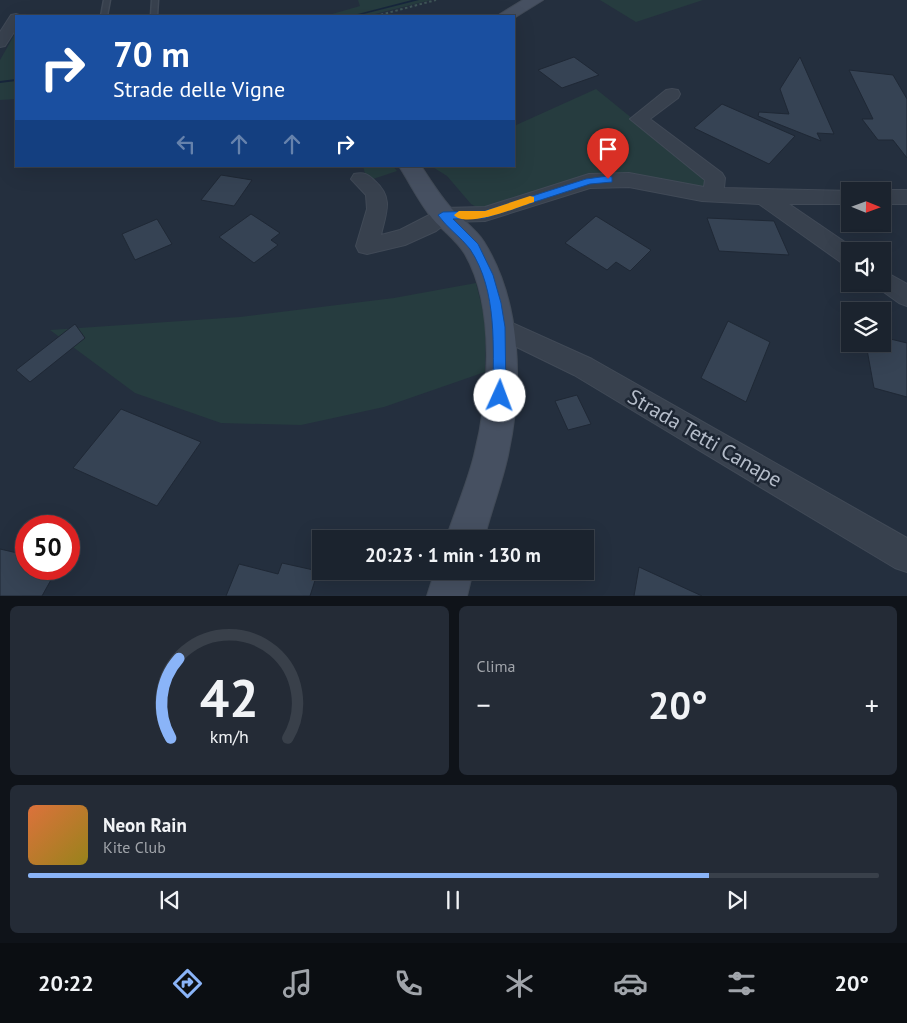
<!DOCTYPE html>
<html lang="it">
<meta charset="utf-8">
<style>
:root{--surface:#1b232e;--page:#242b36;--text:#f1f3f6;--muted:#a0a4aa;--line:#39404a;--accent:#8ab4f8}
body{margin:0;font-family:"PT Sans",sans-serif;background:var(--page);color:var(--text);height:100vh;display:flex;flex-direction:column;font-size:19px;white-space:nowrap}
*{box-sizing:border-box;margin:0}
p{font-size:16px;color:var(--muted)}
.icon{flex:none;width:28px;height:28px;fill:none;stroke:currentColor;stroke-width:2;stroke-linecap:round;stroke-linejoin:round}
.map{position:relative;height:596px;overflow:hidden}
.drawer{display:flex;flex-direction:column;gap:10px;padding:10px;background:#0f1319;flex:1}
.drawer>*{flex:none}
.top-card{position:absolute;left:15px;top:15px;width:500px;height:152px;border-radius:0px;box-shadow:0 5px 20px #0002,0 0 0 1px var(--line);background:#1a4fa0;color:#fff;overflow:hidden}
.needle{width:32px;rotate:91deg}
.controls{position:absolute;left:841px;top:182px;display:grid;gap:10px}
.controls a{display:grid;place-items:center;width:50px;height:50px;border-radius:0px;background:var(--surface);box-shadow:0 5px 20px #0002,0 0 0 1px var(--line);font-size:25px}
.speed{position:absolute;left:15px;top:515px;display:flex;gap:10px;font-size:25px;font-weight:700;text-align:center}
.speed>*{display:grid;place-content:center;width:65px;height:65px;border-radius:50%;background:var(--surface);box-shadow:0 5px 20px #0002,0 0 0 1px var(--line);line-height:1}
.speed .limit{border:8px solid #d22;background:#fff;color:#111}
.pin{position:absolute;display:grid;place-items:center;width:42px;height:42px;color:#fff;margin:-51px -21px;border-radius:50% 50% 50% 0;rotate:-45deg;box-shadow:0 0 5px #0007}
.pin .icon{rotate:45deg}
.me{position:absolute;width:55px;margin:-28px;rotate:2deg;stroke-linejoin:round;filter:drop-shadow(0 0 4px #0008)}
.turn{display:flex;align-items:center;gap:18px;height:105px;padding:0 15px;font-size:22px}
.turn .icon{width:65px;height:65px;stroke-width:2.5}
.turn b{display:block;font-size:35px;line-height:42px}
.lanes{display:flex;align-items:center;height:48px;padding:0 15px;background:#0003;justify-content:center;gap:25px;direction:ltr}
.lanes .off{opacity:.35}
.big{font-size:38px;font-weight:600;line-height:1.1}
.drawer .tile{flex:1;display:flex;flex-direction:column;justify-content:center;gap:8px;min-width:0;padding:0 18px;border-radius:8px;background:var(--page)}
.drawer .dial{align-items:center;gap:0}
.dial svg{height:130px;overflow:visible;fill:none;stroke:var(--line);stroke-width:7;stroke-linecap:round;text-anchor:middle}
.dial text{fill:var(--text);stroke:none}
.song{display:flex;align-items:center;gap:15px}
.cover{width:60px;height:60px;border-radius:8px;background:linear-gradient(135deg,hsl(20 70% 55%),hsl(50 70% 35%))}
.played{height:5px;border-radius:2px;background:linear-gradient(90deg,var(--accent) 80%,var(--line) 80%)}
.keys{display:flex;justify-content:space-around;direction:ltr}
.heat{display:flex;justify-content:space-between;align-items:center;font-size:28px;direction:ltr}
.drawer .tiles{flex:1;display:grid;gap:10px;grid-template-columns:1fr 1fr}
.tile:last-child{grid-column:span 2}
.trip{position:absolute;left:312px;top:530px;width:282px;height:50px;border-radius:0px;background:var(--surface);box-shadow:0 5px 20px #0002,0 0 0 1px var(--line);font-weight:600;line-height:50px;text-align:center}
.tab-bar{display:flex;height:80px;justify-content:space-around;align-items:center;background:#0b0e12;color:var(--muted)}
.tab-bar .icon{width:35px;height:35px}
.tab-bar .active{color:var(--accent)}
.tab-bar b{font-size:22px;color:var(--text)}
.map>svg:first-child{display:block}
.green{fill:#263c3f}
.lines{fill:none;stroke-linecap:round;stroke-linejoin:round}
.stream{fill:#17263c;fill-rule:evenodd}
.building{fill:#364354;stroke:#1f2835}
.service-casing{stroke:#414a57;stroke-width:3}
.minor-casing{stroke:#414a57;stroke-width:2}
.secondary-casing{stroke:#414a57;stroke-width:2}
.path{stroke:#3f5557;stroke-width:2;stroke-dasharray:2.5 2.5;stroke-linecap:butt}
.service{fill:#38414e;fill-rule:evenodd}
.minor{fill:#38414e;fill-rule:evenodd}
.secondary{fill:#465061;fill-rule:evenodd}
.route{fill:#1a73e8;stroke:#114b97}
.slow{fill:#f59e0b}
.labels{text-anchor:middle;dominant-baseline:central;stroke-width:5;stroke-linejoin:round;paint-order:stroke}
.near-street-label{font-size:21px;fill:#b4bcc9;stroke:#1d2633}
</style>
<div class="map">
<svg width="907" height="596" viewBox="0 0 907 596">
<rect width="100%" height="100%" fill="#242f3e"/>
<path class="green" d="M358 0H431L367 16H325L360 6Z
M600 0H703L636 22Z
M16 32V99L0 100V60Z
M596 89 707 179 704 188 622 176 480 209 471 204 447 176 431 166H514V126Z
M363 166H393L397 171 367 181Z
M476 283 486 323 485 372 384 407 301 425 221 423 135 393 50 330 240 317 394 298Z"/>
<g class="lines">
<path class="stream" d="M412 0H419L356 16H350Z
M16 79V81L0 83V81Z"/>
</g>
<path class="building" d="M574 57 599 75 562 88 538 70Z
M800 57 834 134 817 133 821 141 758 116 759 112 789 114 780 89Z
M849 70 893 75 907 99V158L893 140H878L862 119H873Z
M722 104 795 136 769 164 694 128Z
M221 175 252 180 234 206 201 200Z
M251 214 280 233 271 240 278 245 254 263 219 237Z
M596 216 651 250 630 271 616 262 607 270 565 243Z
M707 218 774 221 789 255 719 251Z
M157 219 172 244 135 260 122 234Z
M728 321 770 342 746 402 701 378Z
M75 324 85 338 30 382 16 370Z
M882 337 907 343V397L874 388 866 344H882Z
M577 395 591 424 568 430 555 401Z
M121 409 201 442 157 506 73 468Z
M0 549 26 555V569H57L42 596H0Z
M282 563 318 571 310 596H226L239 564 278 574Z
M639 567 702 596H634Z"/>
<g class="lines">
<defs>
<path id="service" d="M104 0H110L107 16H101Z
M152 0H158L157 16H151Z"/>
<path id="minor" d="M16 14 22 16H16V29L5 46 0 47V32L11 15Z
M672 89 678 90 680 94 678 98 650 119 722 173 725 178 724 188 854 191H850V204H789L858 251H850V265L842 263 759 204 702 201 629 187 590 188 485 221 448 222 436 231 405 245 367 254 359 252 356 246 367 209 366 195 351 179 354 174C364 172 368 174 375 181 394 198 386 213 381 235L400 230 443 208 485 207 589 174 629 173 704 187 705 180 630 119 666 90Z
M882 190H907V204H882V191H878Z
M882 270 907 284V306L899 303 874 285 873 284H882Z
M499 317 592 359 907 538V572L895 568 574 375 490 334 487 327 490 320Z"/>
<path id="secondary" d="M523 0H543L514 18 497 16Z
M399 166H421C431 181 440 196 452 209 462 220 476 229 484 242 522 303 523 386 508 455 502 483 491 511 484 539H446C455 511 467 484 474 456 489 397 496 308 465 254 457 240 442 230 432 218 419 202 410 183 399 166Z
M435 571H473L467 596H427Z"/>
</defs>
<use href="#service" class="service-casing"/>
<use href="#minor" class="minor-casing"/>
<use href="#secondary" class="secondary-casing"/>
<path class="path" d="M376 16 436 0"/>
<use href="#service" class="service"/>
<use href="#minor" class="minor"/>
<use href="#secondary" class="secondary"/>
</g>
<path class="route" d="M608 176 612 177V182L590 184 485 218 453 219 478 244 493 275 501 303 505 327 506 396 504 401 500 402 495 401 493 396C493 348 498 291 470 249 461 237 447 228 438 215L443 212 485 211 586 179Z"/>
<path class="slow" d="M530 196 534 197V202C518 207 466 229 454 215L459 211H485Z"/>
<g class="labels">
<g class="near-street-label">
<text transform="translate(705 438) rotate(30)">Strada Tetti Canape</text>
</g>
</g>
</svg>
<div class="controls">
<a><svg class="needle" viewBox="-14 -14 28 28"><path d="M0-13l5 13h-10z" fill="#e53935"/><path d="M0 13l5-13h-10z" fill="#a0a4aa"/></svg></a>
<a><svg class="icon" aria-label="sound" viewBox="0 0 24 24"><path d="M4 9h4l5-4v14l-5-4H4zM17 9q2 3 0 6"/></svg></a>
<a><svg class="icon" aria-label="layers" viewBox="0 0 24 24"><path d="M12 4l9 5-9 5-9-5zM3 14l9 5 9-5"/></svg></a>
</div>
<div class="speed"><div class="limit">50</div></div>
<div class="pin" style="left:608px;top:179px;background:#d93025"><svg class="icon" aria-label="arrive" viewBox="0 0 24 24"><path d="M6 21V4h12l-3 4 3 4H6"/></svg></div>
<svg class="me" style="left:500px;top:396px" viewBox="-20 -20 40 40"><circle r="19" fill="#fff"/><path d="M0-13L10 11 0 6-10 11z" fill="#1a73e8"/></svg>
<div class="trip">20:23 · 1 min · 130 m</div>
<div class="top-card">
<div class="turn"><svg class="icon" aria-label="right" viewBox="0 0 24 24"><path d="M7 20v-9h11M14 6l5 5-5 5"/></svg><div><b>70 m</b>Strade delle Vigne</div></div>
<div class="lanes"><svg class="icon off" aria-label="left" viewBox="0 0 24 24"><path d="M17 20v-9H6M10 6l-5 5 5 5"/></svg><svg class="icon off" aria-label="ahead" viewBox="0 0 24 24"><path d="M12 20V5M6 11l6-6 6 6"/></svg><svg class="icon off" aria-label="ahead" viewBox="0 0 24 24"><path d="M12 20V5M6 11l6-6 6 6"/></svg><svg class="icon" aria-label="right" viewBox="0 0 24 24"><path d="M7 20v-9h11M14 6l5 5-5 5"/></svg></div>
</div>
</div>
<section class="drawer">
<div class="tiles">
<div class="tile dial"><svg viewBox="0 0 100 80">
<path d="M14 69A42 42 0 1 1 86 69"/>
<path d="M14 69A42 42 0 0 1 19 20" stroke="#8ab4f8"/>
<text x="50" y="56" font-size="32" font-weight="700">42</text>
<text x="50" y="72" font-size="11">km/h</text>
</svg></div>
<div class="tile"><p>Clima</p>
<div class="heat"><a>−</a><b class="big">20°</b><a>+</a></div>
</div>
<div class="tile">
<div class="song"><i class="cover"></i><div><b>Neon Rain</b><p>Kite Club</p></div></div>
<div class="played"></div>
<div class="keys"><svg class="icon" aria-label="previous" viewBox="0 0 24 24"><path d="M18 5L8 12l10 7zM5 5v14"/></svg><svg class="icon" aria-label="pause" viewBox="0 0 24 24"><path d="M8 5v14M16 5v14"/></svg><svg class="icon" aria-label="next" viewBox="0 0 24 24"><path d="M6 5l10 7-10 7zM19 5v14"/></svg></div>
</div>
</div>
</section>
<nav class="tab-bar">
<b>20:22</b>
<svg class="icon active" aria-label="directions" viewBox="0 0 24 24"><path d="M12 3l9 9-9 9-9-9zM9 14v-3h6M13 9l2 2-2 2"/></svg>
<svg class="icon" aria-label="music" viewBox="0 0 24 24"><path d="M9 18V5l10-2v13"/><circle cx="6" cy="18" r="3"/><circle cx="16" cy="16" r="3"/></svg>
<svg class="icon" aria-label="phone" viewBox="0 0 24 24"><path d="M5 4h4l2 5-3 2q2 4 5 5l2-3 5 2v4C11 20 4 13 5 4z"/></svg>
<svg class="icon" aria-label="climate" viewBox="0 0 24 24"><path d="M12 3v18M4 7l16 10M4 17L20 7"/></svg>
<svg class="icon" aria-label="car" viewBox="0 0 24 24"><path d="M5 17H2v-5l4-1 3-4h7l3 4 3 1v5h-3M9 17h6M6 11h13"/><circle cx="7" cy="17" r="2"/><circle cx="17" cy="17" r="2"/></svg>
<svg class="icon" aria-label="filters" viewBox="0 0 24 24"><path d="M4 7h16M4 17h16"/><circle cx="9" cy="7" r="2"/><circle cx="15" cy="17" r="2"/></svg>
<b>20°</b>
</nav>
